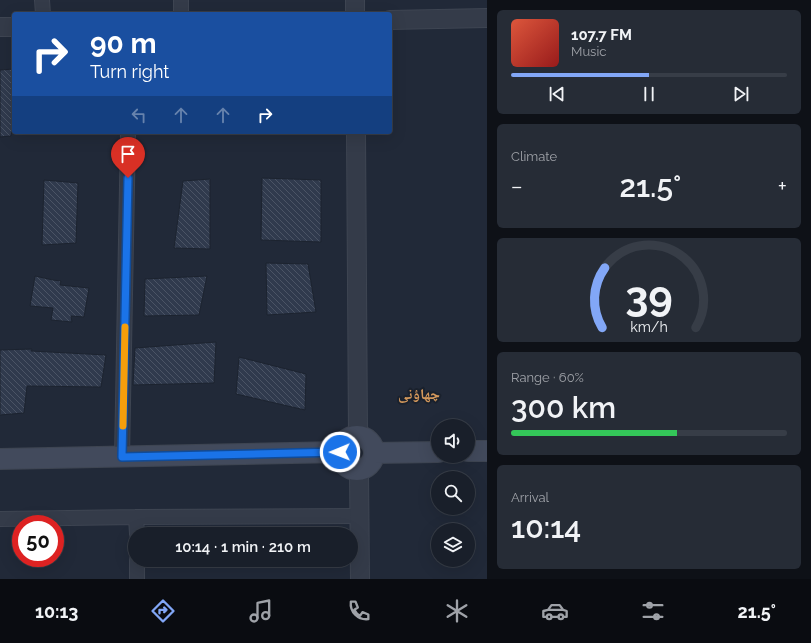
<!DOCTYPE html>
<meta charset="utf-8">
<style>
:root{--surface:#191f2a;--page:#262c36;--text:#f1f3f6;--muted:#9fa2a8;--line:#373d47;--accent:#82a7f7}
body{margin:0;font-family:Raleway,"Noto Naskh Arabic",sans-serif;background:var(--page);color:var(--text);height:100vh;display:flex;flex-direction:column;font-size:15px;white-space:nowrap}
*{box-sizing:border-box;margin:0}
p{font-size:13px;color:var(--muted)}
.icon{flex:none;width:22px;height:22px;fill:none;stroke:currentColor;stroke-width:2;stroke-linecap:round;stroke-linejoin:round}
.map{position:relative;flex:1;overflow:hidden}
.side{display:flex;flex-direction:column;gap:10px;padding:10px;background:#0e1117;width:324px}
.side>*{flex:none}
.top-card{position:absolute;left:12px;top:12px;width:380px;height:122px;border-radius:4px;box-shadow:0 4px 16px #0002,0 0 0 1px var(--line);background:#1a4fa0;color:#fff;overflow:hidden}
.tools{position:absolute;left:431px;top:419px;display:grid;gap:8px}
.tools a{display:grid;place-items:center;width:44px;height:44px;border-radius:50%;background:var(--surface);box-shadow:0 4px 16px #0002,0 0 0 1px var(--line);font-size:20px}
.speed{position:absolute;left:12px;top:515px;display:flex;gap:8px;font-size:20px;font-weight:700;text-align:center}
.speed>*{display:grid;place-content:center;width:52px;height:52px;border-radius:50%;background:var(--surface);box-shadow:0 4px 16px #0002,0 0 0 1px var(--line);line-height:1}
.speed .limit{border:6px solid #d22;background:#fff;color:#111}
.pin{position:absolute;display:grid;place-items:center;width:34px;height:34px;color:#fff;margin:-41px -17px;border-radius:50% 50% 50% 0;rotate:-45deg;box-shadow:0 0 4px #0007}
.pin .icon{rotate:45deg}
.me{position:absolute;width:44px;margin:-22px;rotate:269deg;stroke-linejoin:round;filter:drop-shadow(0 0 3px #0008)}
.turn{display:flex;align-items:center;gap:14px;height:84px;padding:0 12px;font-size:18px}
.turn .icon{width:52px;height:52px;stroke-width:2.5}
.turn b{display:block;font-size:28px;line-height:34px}
.lanes{display:flex;align-items:center;height:38px;padding:0 12px;background:#0003;justify-content:center;gap:20px;direction:ltr}
.lanes .off{opacity:.35}
.big{font-size:30px;font-weight:600;line-height:1.1}
.side .widget{flex:1;display:flex;flex-direction:column;justify-content:center;gap:6px;min-width:0;padding:0 14px;border-radius:6px;background:var(--page)}
.side .dial{align-items:center;gap:0}
.dial svg{height:104px;overflow:visible;fill:none;stroke:var(--line);stroke-width:7;stroke-linecap:round;text-anchor:middle}
.dial text{fill:var(--text);stroke:none}
.song{display:flex;align-items:center;gap:12px}
.cover{width:48px;height:48px;border-radius:6px;background:linear-gradient(135deg,hsl(10 70% 55%),hsl(0 70% 35%))}
.played{height:4px;border-radius:2px;background:linear-gradient(90deg,var(--accent) 50%,var(--line) 50%)}
.keys{display:flex;justify-content:space-around;direction:ltr}
.heat{display:flex;justify-content:space-between;align-items:center;font-size:22px;direction:ltr}
.charge{height:6px;border-radius:3px;background:linear-gradient(90deg,#34c759 60%,var(--line) 0)}
.trip{position:absolute;left:128px;top:527px;width:230px;height:40px;border-radius:20px;background:var(--surface);box-shadow:0 4px 16px #0002,0 0 0 1px var(--line);font-weight:600;line-height:40px;text-align:center}
.menu{display:flex;height:64px;justify-content:space-around;align-items:center;background:#0a0c11;color:var(--muted)}
.menu .icon{width:28px;height:28px}
.menu .selected{color:var(--accent)}
.menu b{font-size:18px;color:var(--text)}
main{display:flex;flex:1;min-height:0}
.map>svg:first-child{display:block}
.building{fill:url(#building-back-hatch);stroke:#1c232f}
.lines{fill:none;stroke-linecap:round;stroke-linejoin:round}
.minor-casing{stroke:#3e4552;stroke-width:16}
.tertiary-casing{stroke:#3e4552;stroke-width:20}
.secondary-casing{stroke:#3e4552;stroke-width:22}
.minor{stroke:#343b49;stroke-width:14}
.tertiary{stroke:#343b49;stroke-width:18}
.secondary{stroke:#424a5c;stroke-width:20}
.route-casing{stroke:#114b97;stroke-width:10}
.route{stroke:#1a73e8;stroke-width:7}
.slow{stroke:#f59e0b;stroke-width:7}
.labels{text-anchor:middle;dominant-baseline:central;stroke-width:4;stroke-linejoin:round;paint-order:stroke}
.district-label{font-size:15px;font-weight:bold;fill:#d3985c;stroke:#1a212d}
</style>
<main>
<div class="map">
<svg width="487" height="579" viewBox="0 0 487 579">
<defs>
<pattern id="building-back-hatch" width="6" height="6" patternUnits="userSpaceOnUse"><rect width="6" height="6" fill="#303a4d"/><path d="M-1 5l2 2M0 0l6 6M5-1l2 2" fill="none" stroke="#4b5465"/></pattern>
</defs>
<rect width="100%" height="100%" fill="#212938"/>
<path class="building" d="M14 69V119L11 136 0 137V70Z
M262 178 321 180V242L261 240Z
M210 179V249L174 248 183 181Z
M44 180 78 183 76 243 42 245Z
M266 263 308 264 316 312 267 315Z
M35 276 53 280 61 281 60 285 89 288 84 317 71 316 72 322 51 320 53 308 30 306Z
M207 276 199 315 144 316 145 279Z
M216 342 214 383 133 385 135 348Z
M32 349 31 351 106 355 101 387 27 386 24 413 0 415V350Z
M239 357 306 374 305 410 236 394Z"/>
<g class="lines">
<defs>
<path id="minor" d="M42 0 43 14
M181 0V14
M122 457 128 132
M136 517 137 534
M0 519 136 517 359 516
M137 560V579"/>
<path id="tertiary" d="M355 0V14
M390 20 487 18
M0 27H14
M356 132 358 436
M359 470 360 579"/>
<path id="secondary" d="M340 453a17 17 0 1 1 34 0a17 17 0 1 1-34 0Z
M468 451H487
M374 453 438 452
M0 459 340 452"/>
</defs>
<use href="#minor" class="minor-casing"/>
<use href="#tertiary" class="tertiary-casing"/>
<use href="#secondary" class="secondary-casing"/>
<use href="#minor" class="minor"/>
<use href="#tertiary" class="tertiary"/>
<use href="#secondary" class="secondary"/>
</g>
<g class="lines">
<defs>
<path id="route" d="M128 178 122 457 340 452"/>
</defs>
<use href="#route" class="route-casing"/>
<use href="#route" class="route"/>
<path class="slow" d="M123 426 125 327"/>
</g>
<g class="labels">
<g class="district-label">
<text x="419" y="394">چھاؤنی</text>
</g>
</g>
</svg>
<div class="tools">
<a><svg class="icon" aria-label="sound" viewBox="0 0 24 24"><path d="M4 9h4l5-4v14l-5-4H4zM17 9q2 3 0 6"/></svg></a>
<a><svg class="icon" aria-label="search" viewBox="0 0 24 24"><circle cx="10" cy="10" r="6"/><path d="M15 15l6 6"/></svg></a>
<a><svg class="icon" aria-label="layers" viewBox="0 0 24 24"><path d="M12 4l9 5-9 5-9-5zM3 14l9 5 9-5"/></svg></a>
</div>
<div class="speed"><div class="limit">50</div></div>
<div class="pin" style="left:128px;top:178px;background:#d93025"><svg class="icon" aria-label="arrive" viewBox="0 0 24 24"><path d="M6 21V4h12l-3 4 3 4H6"/></svg></div>
<svg class="me" style="left:340px;top:452px" viewBox="-20 -20 40 40"><circle r="17" fill="#1a73e8" stroke="#fff" stroke-width="3"/><path d="M0-11L8 9 0 5-8 9z" fill="#fff"/></svg>
<div class="trip">10:14 · 1 min · 210 m</div>
<div class="top-card">
<div class="turn"><svg class="icon" aria-label="right" viewBox="0 0 24 24"><path d="M7 20v-9h11M14 6l5 5-5 5"/></svg><div><b>90 m</b>Turn right</div></div>
<div class="lanes"><svg class="icon off" aria-label="left" viewBox="0 0 24 24"><path d="M17 20v-9H6M10 6l-5 5 5 5"/></svg><svg class="icon off" aria-label="ahead" viewBox="0 0 24 24"><path d="M12 20V5M6 11l6-6 6 6"/></svg><svg class="icon off" aria-label="ahead" viewBox="0 0 24 24"><path d="M12 20V5M6 11l6-6 6 6"/></svg><svg class="icon" aria-label="right" viewBox="0 0 24 24"><path d="M7 20v-9h11M14 6l5 5-5 5"/></svg></div>
</div>
</div>
<section class="side">
<div class="widget">
<div class="song"><i class="cover"></i><div><b>107.7 FM</b><p>Music</p></div></div>
<div class="played"></div>
<div class="keys"><svg class="icon" aria-label="previous" viewBox="0 0 24 24"><path d="M18 5L8 12l10 7zM5 5v14"/></svg><svg class="icon" aria-label="pause" viewBox="0 0 24 24"><path d="M8 5v14M16 5v14"/></svg><svg class="icon" aria-label="next" viewBox="0 0 24 24"><path d="M6 5l10 7-10 7zM19 5v14"/></svg></div>
</div>
<div class="widget"><p>Climate</p>
<div class="heat"><a>−</a><b class="big">21.5°</b><a>+</a></div>
</div>
<div class="widget dial"><svg viewBox="0 0 100 80">
<path d="M14 69A42 42 0 1 1 86 69"/>
<path d="M14 69A42 42 0 0 1 16 23" stroke="#82a7f7"/>
<text x="50" y="56" font-size="32" font-weight="700">39</text>
<text x="50" y="72" font-size="11">km/h</text>
</svg></div>
<div class="widget"><p>Range · 60%</p><b class="big">300 km</b><div class="charge"></div></div>
<div class="widget"><p>Arrival</p><b class="big">10:14</b></div>
</section>
</main>
<nav class="menu">
<b>10:13</b>
<svg class="icon selected" aria-label="directions" viewBox="0 0 24 24"><path d="M12 3l9 9-9 9-9-9zM9 14v-3h6M13 9l2 2-2 2"/></svg>
<svg class="icon" aria-label="music" viewBox="0 0 24 24"><path d="M9 18V5l10-2v13"/><circle cx="6" cy="18" r="3"/><circle cx="16" cy="16" r="3"/></svg>
<svg class="icon" aria-label="phone" viewBox="0 0 24 24"><path d="M5 4h4l2 5-3 2q2 4 5 5l2-3 5 2v4C11 20 4 13 5 4z"/></svg>
<svg class="icon" aria-label="climate" viewBox="0 0 24 24"><path d="M12 3v18M4 7l16 10M4 17L20 7"/></svg>
<svg class="icon" aria-label="car" viewBox="0 0 24 24"><path d="M5 17H2v-5l4-1 3-4h7l3 4 3 1v5h-3M9 17h6M6 11h13"/><circle cx="7" cy="17" r="2"/><circle cx="17" cy="17" r="2"/></svg>
<svg class="icon" aria-label="filters" viewBox="0 0 24 24"><path d="M4 7h16M4 17h16"/><circle cx="9" cy="7" r="2"/><circle cx="15" cy="17" r="2"/></svg>
<b>21.5°</b>
</nav>
